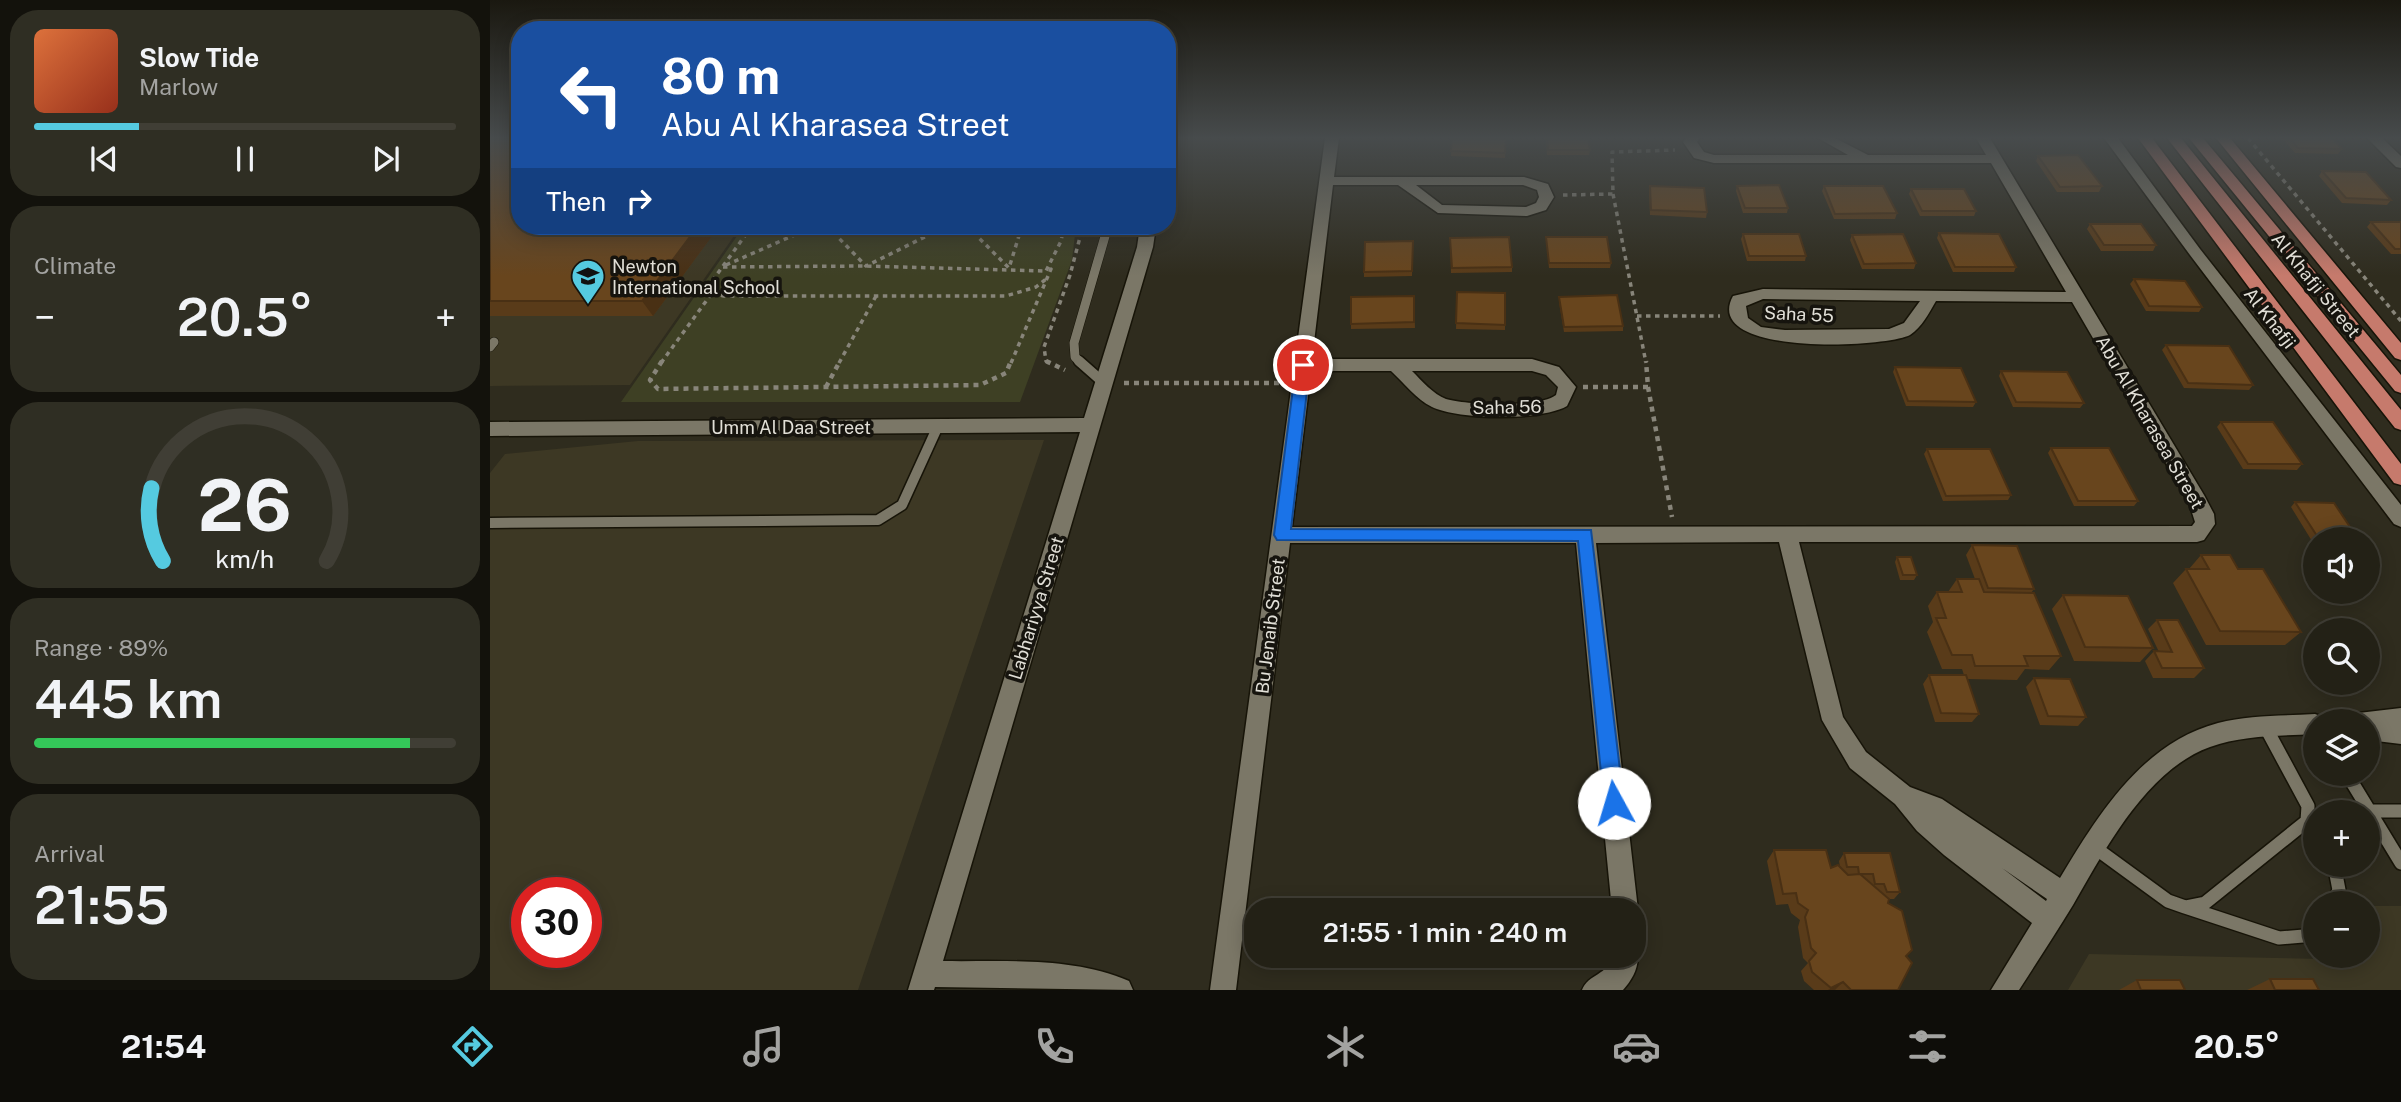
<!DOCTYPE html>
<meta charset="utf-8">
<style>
:root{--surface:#232116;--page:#2f2e23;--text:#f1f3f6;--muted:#a3a3a1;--line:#403e35;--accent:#55cae0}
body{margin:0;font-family:"Public Sans",sans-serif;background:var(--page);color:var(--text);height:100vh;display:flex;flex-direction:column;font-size:26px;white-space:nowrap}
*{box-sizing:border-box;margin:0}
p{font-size:23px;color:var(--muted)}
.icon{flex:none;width:38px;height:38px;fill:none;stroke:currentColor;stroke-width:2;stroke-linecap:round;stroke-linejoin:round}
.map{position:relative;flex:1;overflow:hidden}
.drawer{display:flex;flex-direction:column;gap:10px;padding:10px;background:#13120c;width:490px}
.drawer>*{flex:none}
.banner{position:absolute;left:21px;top:21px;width:665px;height:214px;border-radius:28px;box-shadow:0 4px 18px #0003,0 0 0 2px var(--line);background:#1a4fa0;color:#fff;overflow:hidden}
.controls{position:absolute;left:1813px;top:527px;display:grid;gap:14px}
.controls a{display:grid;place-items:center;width:77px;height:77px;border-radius:50%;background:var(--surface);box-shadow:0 4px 18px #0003,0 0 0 2px var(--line);font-size:35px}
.speed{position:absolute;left:21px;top:877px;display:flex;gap:14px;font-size:35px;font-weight:700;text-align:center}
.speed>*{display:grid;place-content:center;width:91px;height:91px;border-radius:50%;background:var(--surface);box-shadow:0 4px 18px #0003,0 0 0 2px var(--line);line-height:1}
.speed .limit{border:10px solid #d22;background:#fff;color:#111}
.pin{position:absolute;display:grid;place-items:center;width:60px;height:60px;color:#fff;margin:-30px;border:4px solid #fff;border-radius:50%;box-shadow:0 2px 7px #0007}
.me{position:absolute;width:77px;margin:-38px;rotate:354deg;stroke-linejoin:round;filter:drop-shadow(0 0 5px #0008)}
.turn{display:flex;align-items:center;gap:24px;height:147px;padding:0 35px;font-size:32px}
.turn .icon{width:91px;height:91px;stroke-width:2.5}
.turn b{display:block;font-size:49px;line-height:60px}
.then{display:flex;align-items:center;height:66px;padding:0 35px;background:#0003;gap:14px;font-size:26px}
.big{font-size:52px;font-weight:600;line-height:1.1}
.drawer .widget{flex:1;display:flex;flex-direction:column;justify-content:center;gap:10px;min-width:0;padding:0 24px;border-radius:28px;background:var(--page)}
.drawer .dial{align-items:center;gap:0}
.dial svg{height:182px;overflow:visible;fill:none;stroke:var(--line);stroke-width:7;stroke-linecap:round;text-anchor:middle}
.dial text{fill:var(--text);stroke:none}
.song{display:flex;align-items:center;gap:21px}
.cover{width:84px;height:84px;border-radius:10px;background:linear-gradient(135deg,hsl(20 70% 55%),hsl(10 70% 35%))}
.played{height:7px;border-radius:4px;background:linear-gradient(90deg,var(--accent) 25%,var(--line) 25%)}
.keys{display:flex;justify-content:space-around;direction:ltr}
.heat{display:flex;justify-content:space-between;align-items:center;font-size:38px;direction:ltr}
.charge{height:10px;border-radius:5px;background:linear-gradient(90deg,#34c759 89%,var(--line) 0)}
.trip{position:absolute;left:754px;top:898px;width:402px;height:70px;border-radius:28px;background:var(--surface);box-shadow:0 4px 18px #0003,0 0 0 2px var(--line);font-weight:600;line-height:70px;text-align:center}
.tabs{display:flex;height:112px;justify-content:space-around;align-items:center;background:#0e0d09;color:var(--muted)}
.tabs .icon{width:49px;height:49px}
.tabs .active{color:var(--accent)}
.tabs b{font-size:32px;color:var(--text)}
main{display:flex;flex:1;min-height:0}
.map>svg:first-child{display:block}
.built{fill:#3d3824;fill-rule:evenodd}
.green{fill:#3e4024}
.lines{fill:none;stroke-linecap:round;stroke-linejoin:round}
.service-far2-casing{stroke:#171408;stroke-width:10}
.service-far1-casing{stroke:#171408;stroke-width:13}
.service-casing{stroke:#171408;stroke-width:16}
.minor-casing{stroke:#171408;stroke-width:3}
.trunk-casing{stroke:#171408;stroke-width:3}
.path-far1{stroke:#88857a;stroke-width:3.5;stroke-dasharray:4.5 4.5;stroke-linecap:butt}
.path{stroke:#88857a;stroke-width:4.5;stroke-dasharray:5 5;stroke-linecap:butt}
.service-far2{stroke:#7b7767;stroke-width:9}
.service-far1{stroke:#7b7767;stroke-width:10}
.service{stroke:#7b7767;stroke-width:13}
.minor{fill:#7b7767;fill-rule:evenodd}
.trunk{fill:#c67a6c;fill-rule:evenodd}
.wall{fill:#593b19}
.shaded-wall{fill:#493014}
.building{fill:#68451d;stroke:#493014;stroke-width:2}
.route{fill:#1a73e8;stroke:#114b97;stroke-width:2}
.labels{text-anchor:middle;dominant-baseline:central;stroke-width:7;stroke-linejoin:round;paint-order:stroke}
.poi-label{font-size:18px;fill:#e1dfd7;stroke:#16140e;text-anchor:start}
.street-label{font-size:18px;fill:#e1dfd7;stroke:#16140e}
</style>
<main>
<section class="drawer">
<div class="widget">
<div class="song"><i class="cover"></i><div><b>Slow Tide</b><p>Marlow</p></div></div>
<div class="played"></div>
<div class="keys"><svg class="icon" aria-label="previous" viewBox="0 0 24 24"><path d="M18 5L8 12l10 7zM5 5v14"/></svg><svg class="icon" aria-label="pause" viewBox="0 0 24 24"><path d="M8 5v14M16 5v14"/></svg><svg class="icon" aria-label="next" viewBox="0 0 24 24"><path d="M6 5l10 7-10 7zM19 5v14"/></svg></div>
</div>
<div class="widget"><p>Climate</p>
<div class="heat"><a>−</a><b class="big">20.5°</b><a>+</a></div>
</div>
<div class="widget dial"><svg viewBox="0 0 100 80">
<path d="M14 69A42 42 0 1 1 86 69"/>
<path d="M14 69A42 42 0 0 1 9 37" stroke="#55cae0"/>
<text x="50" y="56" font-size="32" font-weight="700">26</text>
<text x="50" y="72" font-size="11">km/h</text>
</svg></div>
<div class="widget"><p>Range · 89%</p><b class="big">445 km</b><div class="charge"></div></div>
<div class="widget"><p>Arrival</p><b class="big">21:55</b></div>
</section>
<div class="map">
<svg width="1911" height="990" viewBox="0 0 1911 990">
<rect width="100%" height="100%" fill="#2f2c1e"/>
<path class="built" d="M0 140 30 226H251L140 385 0 386Z
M554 440 368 990H0V473L15 454 148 441ZM37 892H96V952H37Z
M1878 906H1911V990H1578L1599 954 1877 960Z"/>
<path class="green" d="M254 226H586L582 260 530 402H131Z"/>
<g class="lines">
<defs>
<path id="service-far2" d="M0 347 4 342
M591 363 585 357 584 343 618 226"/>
<path id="service-far1" d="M589 361 614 383
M0 523 388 520 412 505 448 426"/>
<path id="service" d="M1857 774 1911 863
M1879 811H1911
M1604 847 1678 901 1695 907 1715 903 1817 821 1818 806 1776 728
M1843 903 1849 890 1844 864
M1695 907 1789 938 1825 935"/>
<path id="minor" d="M835 138H849L844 177H1034L1058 184 1064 197 1056 210 1037 216 948 213 908 185H843L822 359H1042L1069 367 1086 387 1077 406C1052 421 969 420 942 407 926 399 914 383 901 371H821L802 527 1702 526 1705 522 1699 503 1582 302 1446 301C1439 313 1432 327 1420 335 1396 348 1210 357 1243 296L1273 289 1576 292 1501 163H1224L1204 158 1193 142 1196 138H1210L1207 142 1214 152 1224 155H1358L1328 138H1345L1378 155H1496L1486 138H1500L1714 495 1724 514 1725 524 1714 540 1707 542H1309L1353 717 1376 752 1420 787 1452 799 1570 878C1608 815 1652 743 1728 723 1759 715 1793 716 1825 714L1833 717 1835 721H1825V734C1791 736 1753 735 1720 747 1656 770 1615 850 1583 905 1566 933 1547 962 1529 990H1501L1542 923 1454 855 1427 831 1405 804 1360 768 1332 720 1289 542 1106 543 1148 910 1144 918V910H1122L1086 543H800L746 990H720ZM926 185H1033L1047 190 1049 197 1046 203 1036 207 952 205ZM1273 299 1430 301 1414 323 1399 329 1295 330 1271 327 1258 318 1256 306ZM922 371H1042L1056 375 1068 387 1066 395C1050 408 976 405 956 399 943 394 932 381 922 371ZM1512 868 1557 899 1556 901Z
M1614 138H1628L1710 249 1911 505V527L1904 524 1700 255Z
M1877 138H1892L1911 156V168L1906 167Z
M650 226H666L663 247 453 961C515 962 581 956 639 981L643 990 445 987 444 990H418L590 432 0 436V422L594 418 647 247Z
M1911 708V744L1878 740V721H1857L1860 714Z
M1145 947C1152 962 1144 978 1133 990H1092C1098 974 1118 975 1123 956H1144Z"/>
<path id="trunk" d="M1648 138H1662L1911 464V485L1904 483Z
M1677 138H1691L1911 410V430L1905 428Z
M1699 138H1713L1911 375V393L1905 391Z
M1726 138H1740L1911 343V360L1905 358Z"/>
</defs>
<use href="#service-far2" class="service-far2-casing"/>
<use href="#service-far1" class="service-far1-casing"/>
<use href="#service" class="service-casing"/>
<use href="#minor" class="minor-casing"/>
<use href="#trunk" class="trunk-casing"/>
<path class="path-far1" d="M1758 138 1911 321
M1123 194 1156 363
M1073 195 1123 194 1122 152 1185 150
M262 226 220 284 222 293 234 296H516L546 287 556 279
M337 226 376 266 457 226
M477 226 519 268 532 226
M236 265 325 226
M233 267 376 266 556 271
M1147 316H1230
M171 363 222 293
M349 363 386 296
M521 363 561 269 556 271 571 241 574 226
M559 363 556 361 554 347 580 275 593 226"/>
<path class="path" d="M172 361 160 380 168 389 490 385 516 373 521 361
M556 361 575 370
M634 383H794
M336 387 350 361
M1093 387H1158L1156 361
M1158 387 1182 517"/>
<use href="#service-far2" class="service-far2"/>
<use href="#service-far1" class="service-far1"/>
<use href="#service" class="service"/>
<use href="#minor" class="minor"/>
<use href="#trunk" class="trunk"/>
</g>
<path class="wall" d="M0 138 30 226H248L241 236H222L163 316H0Z
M962 138H1016L1015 158 961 156Z
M1056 138H1098L1100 150 1099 155H1057Z
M1546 138H1597L1596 140 1546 139Z
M1792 138H1842L1852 149 1848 154 1805 153Z
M1548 156 1612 186 1609 192H1567L1546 161Z
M1832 171 1901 200 1897 205 1852 203 1829 176Z
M1160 186 1217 212 1216 218 1160 215 1159 191Z
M1247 186 1298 208 1297 213H1253L1246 191Z
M1334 186 1407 213 1405 219H1344L1332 191Z
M1421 189 1486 211 1484 216H1430L1419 194Z
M1881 222H1911V254H1901L1877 227Z
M1600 224 1666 245 1663 251H1611L1597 229Z
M1449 233 1526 267 1524 272H1463L1447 238Z
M1253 234 1316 256 1315 261H1257L1251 239Z
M1362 235 1426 263 1424 269H1372L1360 240Z
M1056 237 1121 263 1120 268H1059Z
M960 238 1022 267V272L961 273Z
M923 241 922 276 874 277V272Z
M1644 279 1712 307 1709 312 1656 311 1640 284Z
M967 292 1015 293V330L966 329Z
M924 296 925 328 861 329V324Z
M1069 297 1133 326V331L1074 332 1069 302Z
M1676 345 1763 385 1759 390 1694 388 1672 350Z
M1405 367 1486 402 1483 407 1416 406 1403 372Z
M1511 371 1594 403 1590 408 1523 407 1509 376Z
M1731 422 1812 464 1807 470 1753 469 1727 427Z
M1561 448 1648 501 1644 506H1584L1558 453Z
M1437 449 1521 495 1518 500 1453 501 1434 454Z
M1805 502 1868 539H1825V546L1801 507Z
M1482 545 1544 589 1541 593 1571 656 1559 670 1535 669 1527 680 1477 679 1489 714 1482 722H1445L1433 684 1439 675H1474L1472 669H1452L1437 632 1443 622 1438 606 1447 592H1458L1467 579H1485L1476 555Z
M1711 555 1748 569 1811 632 1795 645H1716L1683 583 1696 569H1699Z
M1407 557 1427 575 1424 580H1410L1405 562Z
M1573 595 1663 648 1650 662 1584 661 1562 609Z
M1667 620 1714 668 1704 678H1663L1655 661 1664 651 1669 652 1658 629Z
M1544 678 1596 717 1588 726 1550 725 1536 687Z
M1284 850 1341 868 1350 867 1349 861 1354 853 1410 892 1404 899H1399L1398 903 1416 956 1408 990H1324L1314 981 1311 971 1318 963 1313 958 1308 927 1310 920 1301 913 1298 904 1286 905 1277 861Z
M1780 979 1829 990H1757Z
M1647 980 1695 990H1629Z"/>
<path class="shaded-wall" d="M208 226H215L222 236 163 316 152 301Z
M235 226H248L241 236Z
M1353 982 1345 990H1338L1341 988Z"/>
<path class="building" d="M0 138H30V226H208L152 301H0Z
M962 138H1016L1015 153 961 151Z
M1057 138H1098L1100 150H1058Z
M1800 138H1842L1852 149 1808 148Z
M1588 155 1612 186 1570 187 1548 156Z
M1832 171 1876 172 1901 200 1856 198Z
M1289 185 1298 208H1255L1247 186Z
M1160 186 1214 188 1217 212 1161 210Z
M1334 186H1393L1407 213 1345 214Z
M1421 189H1474L1486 211H1432Z
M1881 222H1911V249H1905Z
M1600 224H1651L1666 245H1614Z
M1449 233 1509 234 1526 267H1465Z
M1253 234H1309L1316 256H1259Z
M1413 234 1426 263 1374 264 1362 235Z
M1019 237 1022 267 962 268 960 238Z
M1056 237H1117L1121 263H1059Z
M923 241 922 271 874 272 875 242Z
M1644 279 1695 281 1712 307 1659 306Z
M967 292 1015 293V325L966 323Z
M1127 295 1133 326 1074 327 1069 297Z
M924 296V322L861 324V297Z
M1676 345 1739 346 1763 385 1698 383Z
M1405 367 1471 368 1486 402 1418 401Z
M1511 371 1577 372 1594 403 1526 402Z
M1731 422H1783L1812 464H1758Z
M1561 448H1619L1648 501H1588Z
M1437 449H1500L1521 495 1456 496Z
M1805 502 1844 503 1868 539H1829Z
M1482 545 1527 546 1544 589 1498 588Z
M1878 553 1884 563H1878Z
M1711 555H1740L1748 569H1773L1811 632 1730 631 1696 569H1719Z
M1407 557H1421L1427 575H1413Z
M1467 579H1489L1494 592 1544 593 1571 656H1534L1538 666H1485L1482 655H1462L1446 618H1456L1447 592H1472Z
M1573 595 1638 596 1663 648 1595 647Z
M1667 620H1688L1714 668H1672L1664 651 1682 652Z
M1439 675H1476L1489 714 1451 713Z
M1544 678 1580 679 1596 717 1558 716Z
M1284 850H1336L1341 868 1348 865 1358 875 1370 874 1399 899 1398 903 1412 911 1422 950 1416 956 1422 963 1408 990H1361L1353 982 1341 988 1322 972 1319 961 1326 953 1321 948 1315 917 1318 910 1308 903 1306 893 1293 894Z
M1354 853H1400L1410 892H1397L1394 884H1385L1383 874H1369L1368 867H1357Z
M1780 979H1823L1829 990H1785Z
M1647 980H1690L1695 990H1651Z"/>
<linearGradient id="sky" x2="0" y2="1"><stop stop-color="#1a1810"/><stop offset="0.5" stop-color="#474b4c"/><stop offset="1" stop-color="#474b4c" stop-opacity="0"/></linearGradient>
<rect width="1911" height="276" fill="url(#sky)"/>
<path class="route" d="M813 360 820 365 801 529 1101 530 1134 803 1131 809 1124 812 1117 809 1114 803 1088 541 787 540 784 535 806 365Z"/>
<defs>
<symbol id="school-pin" viewBox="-11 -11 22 30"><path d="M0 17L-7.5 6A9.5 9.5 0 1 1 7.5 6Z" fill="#55cae0" stroke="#16140e"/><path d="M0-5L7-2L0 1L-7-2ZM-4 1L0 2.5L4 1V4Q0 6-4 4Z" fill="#111"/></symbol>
</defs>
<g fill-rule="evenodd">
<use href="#school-pin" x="79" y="257" width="38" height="52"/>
</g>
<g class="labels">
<g class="poi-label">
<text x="122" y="266">Newton<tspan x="122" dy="21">International School</tspan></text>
</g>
<g class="street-label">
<text transform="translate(1826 285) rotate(51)">Al Khafji Street</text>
<text transform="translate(1309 314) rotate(3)">Saha 55</text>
<text transform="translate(1780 318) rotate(52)">Al Khafji</text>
<text transform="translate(1017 407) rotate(-1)">Saha 56</text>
<text transform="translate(1660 422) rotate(60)">Abu Al Kharasea Street</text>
<text x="301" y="427">Umm Al Daa Street</text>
<text transform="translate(546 608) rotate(-73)">Labhariyya Street</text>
<text transform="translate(780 626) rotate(-83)">Bu Jenaib Street</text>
</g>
</g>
</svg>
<div class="controls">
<a><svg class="icon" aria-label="sound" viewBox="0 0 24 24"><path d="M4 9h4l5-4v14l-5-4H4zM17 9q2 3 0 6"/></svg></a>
<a><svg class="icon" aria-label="search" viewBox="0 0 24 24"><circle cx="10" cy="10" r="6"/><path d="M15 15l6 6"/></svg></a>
<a><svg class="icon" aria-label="layers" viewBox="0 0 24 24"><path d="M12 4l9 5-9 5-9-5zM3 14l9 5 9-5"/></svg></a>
<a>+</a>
<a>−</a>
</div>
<div class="speed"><div class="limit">30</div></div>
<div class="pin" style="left:813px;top:365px;background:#d93025"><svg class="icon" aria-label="arrive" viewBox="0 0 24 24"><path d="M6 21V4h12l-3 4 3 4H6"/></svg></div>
<svg class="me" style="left:1124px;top:803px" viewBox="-20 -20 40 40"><circle r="19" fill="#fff"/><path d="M0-13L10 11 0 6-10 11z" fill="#1a73e8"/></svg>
<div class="trip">21:55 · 1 min · 240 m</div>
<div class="banner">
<div class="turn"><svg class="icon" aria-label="left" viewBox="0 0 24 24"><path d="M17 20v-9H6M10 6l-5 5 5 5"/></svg><div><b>80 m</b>Abu Al Kharasea Street</div></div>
<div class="then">Then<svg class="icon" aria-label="right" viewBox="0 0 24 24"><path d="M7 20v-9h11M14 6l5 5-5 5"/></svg></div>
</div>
</div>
</main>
<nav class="tabs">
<b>21:54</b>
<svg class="icon active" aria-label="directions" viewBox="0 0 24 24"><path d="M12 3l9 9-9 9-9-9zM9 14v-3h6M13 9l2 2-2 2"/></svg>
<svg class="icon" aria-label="music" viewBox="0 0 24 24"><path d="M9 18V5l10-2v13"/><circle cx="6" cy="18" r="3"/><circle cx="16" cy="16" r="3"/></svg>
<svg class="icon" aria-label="phone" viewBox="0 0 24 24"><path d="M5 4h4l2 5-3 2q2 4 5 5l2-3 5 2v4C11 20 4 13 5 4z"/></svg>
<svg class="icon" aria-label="climate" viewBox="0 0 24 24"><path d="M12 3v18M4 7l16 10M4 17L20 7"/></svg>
<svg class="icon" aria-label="car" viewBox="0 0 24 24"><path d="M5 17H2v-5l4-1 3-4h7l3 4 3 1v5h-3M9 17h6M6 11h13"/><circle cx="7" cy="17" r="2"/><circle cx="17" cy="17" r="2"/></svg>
<svg class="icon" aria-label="filters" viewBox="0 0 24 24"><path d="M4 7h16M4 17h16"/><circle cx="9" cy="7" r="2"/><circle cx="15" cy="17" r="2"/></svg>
<b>20.5°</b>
</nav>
